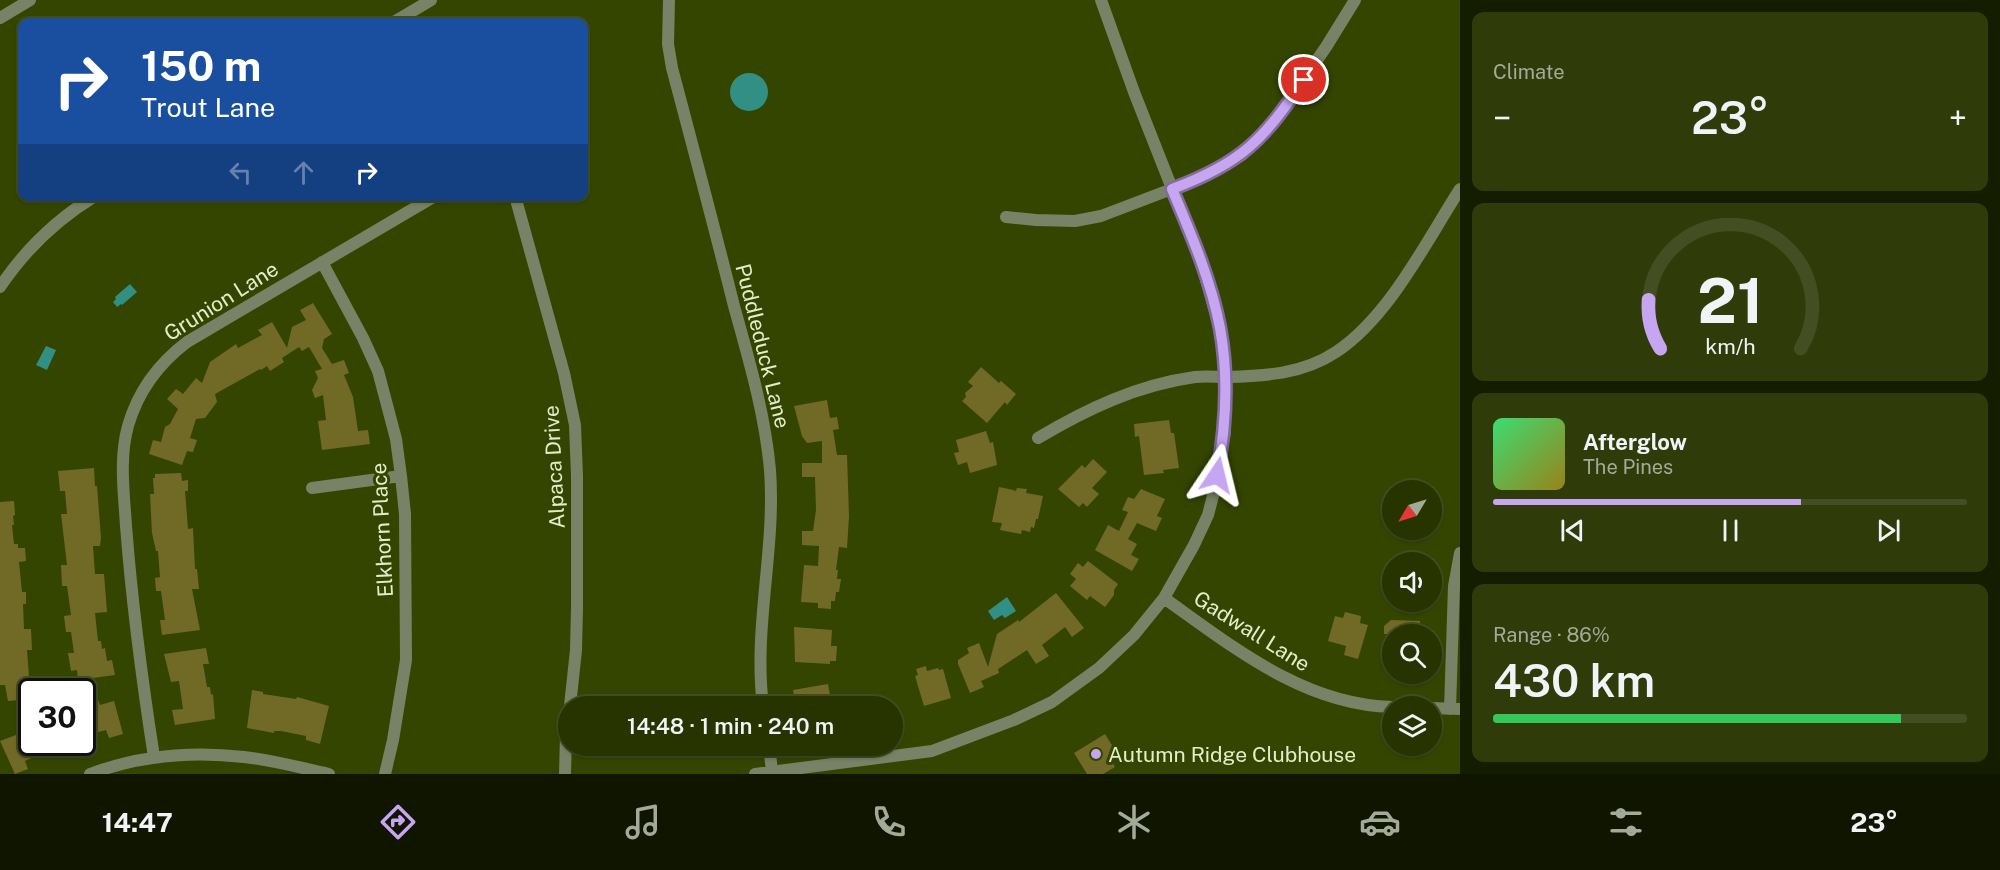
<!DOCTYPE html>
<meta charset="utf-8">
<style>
:root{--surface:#273400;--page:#2f3c0a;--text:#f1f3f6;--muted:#a4aa99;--line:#434f22;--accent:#c6a6f0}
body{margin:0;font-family:"Public Sans",sans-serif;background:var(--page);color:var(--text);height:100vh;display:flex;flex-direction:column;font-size:22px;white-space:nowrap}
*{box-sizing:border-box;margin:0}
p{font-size:20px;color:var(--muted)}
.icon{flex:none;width:33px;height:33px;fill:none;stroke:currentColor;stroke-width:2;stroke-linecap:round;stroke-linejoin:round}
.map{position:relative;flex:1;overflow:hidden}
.details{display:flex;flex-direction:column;gap:12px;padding:12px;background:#151d00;width:540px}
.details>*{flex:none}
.top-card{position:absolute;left:18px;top:18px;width:570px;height:183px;border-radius:12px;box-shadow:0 2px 4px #0004,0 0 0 2px var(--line);background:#1a4fa0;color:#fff;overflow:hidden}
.needle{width:39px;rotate:232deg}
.controls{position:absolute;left:1382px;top:480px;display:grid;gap:12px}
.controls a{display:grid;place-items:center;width:60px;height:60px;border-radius:50%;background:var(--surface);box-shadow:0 2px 4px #0004,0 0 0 2px var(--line);font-size:30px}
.speed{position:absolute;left:18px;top:678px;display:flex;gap:12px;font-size:30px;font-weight:700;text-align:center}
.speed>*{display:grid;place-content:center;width:78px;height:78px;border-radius:50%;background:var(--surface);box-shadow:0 2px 4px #0004,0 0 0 2px var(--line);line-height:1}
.speed .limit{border:3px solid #111;border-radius:9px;background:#fff;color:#111}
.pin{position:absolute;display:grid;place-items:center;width:51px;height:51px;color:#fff;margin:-26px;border:3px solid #fff;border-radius:50%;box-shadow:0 2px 6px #0007}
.me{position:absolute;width:66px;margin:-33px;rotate:10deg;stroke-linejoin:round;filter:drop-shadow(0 0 4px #0008)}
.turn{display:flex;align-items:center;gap:21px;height:126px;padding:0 24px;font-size:27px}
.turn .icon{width:78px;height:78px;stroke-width:2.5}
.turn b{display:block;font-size:42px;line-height:51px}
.lanes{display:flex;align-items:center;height:57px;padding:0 24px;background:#0003;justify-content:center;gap:30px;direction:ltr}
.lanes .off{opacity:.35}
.big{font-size:45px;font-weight:600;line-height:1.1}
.details .card{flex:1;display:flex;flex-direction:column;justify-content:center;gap:9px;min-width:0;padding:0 21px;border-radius:12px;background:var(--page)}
.details .dial{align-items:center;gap:0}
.dial svg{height:156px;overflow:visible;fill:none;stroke:var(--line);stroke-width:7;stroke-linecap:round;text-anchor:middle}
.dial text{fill:var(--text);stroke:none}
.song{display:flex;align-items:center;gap:18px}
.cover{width:72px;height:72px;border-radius:9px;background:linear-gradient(135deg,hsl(140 70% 55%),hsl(50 70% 35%))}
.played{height:6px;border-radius:3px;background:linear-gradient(90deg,var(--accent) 65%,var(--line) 65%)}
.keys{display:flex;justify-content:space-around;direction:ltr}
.heat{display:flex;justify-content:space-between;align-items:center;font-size:33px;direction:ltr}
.charge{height:9px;border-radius:4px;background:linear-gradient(90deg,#34c759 86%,var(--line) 0)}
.trip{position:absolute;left:558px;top:696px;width:345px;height:60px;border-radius:30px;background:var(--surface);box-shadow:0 2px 4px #0004,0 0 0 2px var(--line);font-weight:600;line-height:60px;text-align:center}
.tab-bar{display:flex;height:96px;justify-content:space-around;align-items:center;background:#101500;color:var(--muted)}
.tab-bar .icon{width:42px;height:42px}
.tab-bar .active{color:var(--accent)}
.tab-bar b{font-size:27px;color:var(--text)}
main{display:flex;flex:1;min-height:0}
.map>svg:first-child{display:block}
.water{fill:#318f84}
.building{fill:#716a26}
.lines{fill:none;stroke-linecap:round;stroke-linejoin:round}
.minor{stroke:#788267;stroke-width:12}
.route-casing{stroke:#816c9c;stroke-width:15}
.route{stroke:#c6a6f0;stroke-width:10}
.poi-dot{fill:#c6a6f0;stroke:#344500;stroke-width:2}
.labels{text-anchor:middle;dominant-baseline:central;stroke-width:6;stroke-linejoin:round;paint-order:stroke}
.street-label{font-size:21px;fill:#e1eecc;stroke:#344500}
.poi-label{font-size:21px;fill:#e1eecc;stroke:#344500;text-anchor:start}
</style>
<main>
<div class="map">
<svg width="1460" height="774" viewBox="0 0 1460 774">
<rect width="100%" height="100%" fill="#344500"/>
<path class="water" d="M730 92a19 19 0 1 1 38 0a19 19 0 1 1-38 0Z
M130 284 137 292 122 305 121 304 117 307 113 302 116 299 115 297Z
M46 346 56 350 47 370 36 365Z
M1007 597 1016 611 1005 618 1002 615 994 620 988 611Z"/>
<path class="building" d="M313 303 332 334 324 339 322 348 332 364 344 360 349 373 344 375 353 397 358 431 368 430 370 444 322 450 318 421 326 420 323 395 315 398 312 390 318 378 315 371 322 369 309 347 302 351 299 347 282 358 284 362 270 371 267 366 261 370 260 369 215 394 217 402 205 418 196 419 190 438 197 440 193 452 187 451 182 465 149 454 153 440 161 442 165 427 170 424 178 409 167 399 176 389 183 394 196 378 202 383 210 362 236 344 238 348 262 335 258 330 272 322 287 348 292 327 306 320 300 310Z
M981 367 999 383 1001 381 1016 394 1007 405 1005 402 987 423 962 401 966 397 965 393 973 386 968 382Z
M827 400 830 418 837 417 839 429 833 430 837 455H847L849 516 847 548 839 547 836 570H838L837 579H841L839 592H836L835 601H831V609L818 608V603L801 602 804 565 818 566 819 546 802 545V531H813L816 510 815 477H802V463H822V441L807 443 802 436 794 406Z
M1169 420 1171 433H1174L1179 468 1163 470 1164 473 1144 475 1139 436 1135 437 1134 424Z
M986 431 990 443 993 442 997 465 970 473 967 462 958 465 954 453 959 452 956 440Z
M1093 459 1107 472 1092 488 1099 494 1087 507 1083 503 1079 507 1058 489 1082 465 1085 468Z
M94 468 95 486H97L101 538 100 546H93L95 574H104L107 612 95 613 98 641H101L102 649 105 648 107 661 112 660 115 675 78 680 77 670 71 671 68 653H74L71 632H66L64 616 71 615 67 586H62L61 565H67L61 514H67L65 491H60L58 471Z
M181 473 182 481 188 480V491H185L187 516 188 529 193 528 195 569H197L199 589H192L200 630 162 635 160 620H165L161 591H156L155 578 160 577 158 551H156L152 533 150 494H154L153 478H155V474Z
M999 487 1013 490 1016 491 1017 488 1027 489 1026 493 1043 496 1038 519H1036L1034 528 1031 527 1030 532 1022 530 1021 534 1000 530 1002 523 992 522Z
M1141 489 1165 499 1157 516 1162 518 1156 531 1137 523 1128 539 1137 544 1131 555 1139 559 1132 571 1095 550 1108 525 1119 531 1128 512 1122 510 1128 497 1134 499Z
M14 501 15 515 13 516 14 525H12L14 544H18V548H25L26 561 19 562 22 592H26V604H23L24 629H31L32 650H27L29 677H34V692H32L31 699 8 701 5 685H0V502Z
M1088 561 1118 584 1114 590V595L1105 607 1090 596 1087 600 1070 586 1076 579 1070 574 1078 563 1083 567Z
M1056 593 1084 628 1072 637 1065 627 1042 645 1049 656 1036 664 1027 650 998 669 999 673 981 681 984 687 970 693 958 664V660L969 653 967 648 979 643 988 667 997 634 1018 620 1019 622Z
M1345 612 1361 616 1360 623 1368 625 1358 659 1344 655 1346 646 1328 641 1335 616 1343 618Z
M1391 620 1420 621V634H1384V626Z
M794 627 832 630 831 646H837L836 661H830V664L795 662Z
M206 648 209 664H203L207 687H210L211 695 213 694 215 719 175 725 172 710 183 709 179 681 171 682 164 654Z
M926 666 927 671 938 668 939 670 943 669 951 698 924 706 915 676 918 675 916 669Z
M828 684 832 706H796L793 690Z
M252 690 263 692V694L296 699 297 697 329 706 320 744 306 740V736L281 731H274V733L247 728Z
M98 700 100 705 114 701 123 734 109 738 106 730 87 735 82 718V709L88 708 86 703Z
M32 729V742H44L38 755 25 761 28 769 15 774 0 741Z
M1105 734 1118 755 1111 760 1115 767 1103 774H1087L1074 753Z
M50 742H88V744L55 756Z"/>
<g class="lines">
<path class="minor" d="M669 0 668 44 672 68C693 147 714 226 734 306 749 360 765 414 770 470 776 549 753 628 763 706
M0 18 30 0
M394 22 431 0
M515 196 564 373 575 425 577 476V608L576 650 570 706
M1006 217 1036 220 1075 221 1101 216 1185 184 1221 167 1242 155 1272 125 1326 47 1355 0
M322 262 363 338 378 371 396 439 401 476 405 514 406 660 393 740 385 774
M0 287C25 250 57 219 95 196
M1038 438C1087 409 1137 385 1195 377 1205 376 1216 377 1227 377 1265 376 1303 374 1336 352 1389 317 1426 242 1460 189
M312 488 401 476
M1164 598C1233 647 1304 705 1392 707
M1431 708 1460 709
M1450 709 1454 586 1460 553
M769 746 772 771
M154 757C142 680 132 603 126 526 124 493 119 458 128 426 138 391 158 364 187 342L435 196
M90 774C138 756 192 751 244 757 273 760 301 768 329 774
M565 774 566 735 568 717
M755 774 932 751 1014 720 1052 702 1099 668 1134 635 1164 598 1194 545 1208 515 1214 492 1225 433 1226 377 1220 330 1201 262 1134 92 1101 0"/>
</g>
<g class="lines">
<defs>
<path id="route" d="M1217 475C1226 427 1229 377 1220 328 1211 280 1191 234 1172 189 1242 163 1263 140 1304 80"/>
</defs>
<use href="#route" class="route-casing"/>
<use href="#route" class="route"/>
</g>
<circle class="poi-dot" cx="1096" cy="754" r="6"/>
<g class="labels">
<g class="street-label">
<text transform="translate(221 301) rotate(-32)">Grunion Lane</text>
<text transform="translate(763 346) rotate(76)">Puddleduck Lane</text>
<text transform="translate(554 467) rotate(-93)">Alpaca Drive</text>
<text transform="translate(382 530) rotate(-93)">Elkhorn Place</text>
<text transform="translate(1252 631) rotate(32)">Gadwall Lane</text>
</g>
<g class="poi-label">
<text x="1108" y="754">Autumn Ridge Clubhouse</text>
</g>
</g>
</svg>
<div class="controls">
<a><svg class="needle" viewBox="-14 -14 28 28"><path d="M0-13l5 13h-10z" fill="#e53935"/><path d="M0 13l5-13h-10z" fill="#a4aa99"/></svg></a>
<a><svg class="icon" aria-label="sound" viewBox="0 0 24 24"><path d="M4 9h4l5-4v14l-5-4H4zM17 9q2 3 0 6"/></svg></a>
<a><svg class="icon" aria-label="search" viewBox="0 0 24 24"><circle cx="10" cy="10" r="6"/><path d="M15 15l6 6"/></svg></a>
<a><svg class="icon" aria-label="layers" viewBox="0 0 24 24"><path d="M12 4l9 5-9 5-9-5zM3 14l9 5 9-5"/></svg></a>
</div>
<div class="speed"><div class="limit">30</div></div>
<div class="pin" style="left:1304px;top:80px;background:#d93025"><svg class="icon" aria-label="arrive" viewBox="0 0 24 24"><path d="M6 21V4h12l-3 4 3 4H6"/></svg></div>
<svg class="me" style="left:1217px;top:475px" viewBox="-20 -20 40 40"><path d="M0-17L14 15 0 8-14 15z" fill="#c6a6f0" stroke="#fff" stroke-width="4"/></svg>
<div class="trip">14:48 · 1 min · 240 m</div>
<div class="top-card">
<div class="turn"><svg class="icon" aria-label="right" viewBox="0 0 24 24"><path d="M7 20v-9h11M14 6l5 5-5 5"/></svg><div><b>150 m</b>Trout Lane</div></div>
<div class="lanes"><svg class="icon off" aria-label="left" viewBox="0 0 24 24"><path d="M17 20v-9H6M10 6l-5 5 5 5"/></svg><svg class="icon off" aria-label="ahead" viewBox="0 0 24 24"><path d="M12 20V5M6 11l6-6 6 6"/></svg><svg class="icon" aria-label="right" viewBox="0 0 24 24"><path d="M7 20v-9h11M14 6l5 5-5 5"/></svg></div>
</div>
</div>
<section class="details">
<div class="card"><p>Climate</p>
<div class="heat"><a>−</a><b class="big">23°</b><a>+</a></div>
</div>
<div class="card dial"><svg viewBox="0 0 100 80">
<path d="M14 69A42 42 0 1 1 86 69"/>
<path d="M14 69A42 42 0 0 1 8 44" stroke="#c6a6f0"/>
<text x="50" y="56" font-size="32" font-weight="700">21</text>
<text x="50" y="72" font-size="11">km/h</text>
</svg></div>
<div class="card">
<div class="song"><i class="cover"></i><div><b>Afterglow</b><p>The Pines</p></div></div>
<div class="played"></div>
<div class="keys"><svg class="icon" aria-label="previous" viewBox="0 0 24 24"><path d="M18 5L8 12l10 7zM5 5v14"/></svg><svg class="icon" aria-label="pause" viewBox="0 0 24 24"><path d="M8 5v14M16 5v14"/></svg><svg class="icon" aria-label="next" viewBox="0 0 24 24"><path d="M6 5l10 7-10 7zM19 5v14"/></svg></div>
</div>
<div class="card"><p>Range · 86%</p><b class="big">430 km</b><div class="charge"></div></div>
</section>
</main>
<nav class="tab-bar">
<b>14:47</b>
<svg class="icon active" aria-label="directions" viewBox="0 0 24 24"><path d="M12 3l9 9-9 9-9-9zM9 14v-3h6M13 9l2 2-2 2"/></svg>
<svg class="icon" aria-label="music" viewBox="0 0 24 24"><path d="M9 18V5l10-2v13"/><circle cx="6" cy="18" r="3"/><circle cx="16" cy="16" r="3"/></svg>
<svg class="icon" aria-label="phone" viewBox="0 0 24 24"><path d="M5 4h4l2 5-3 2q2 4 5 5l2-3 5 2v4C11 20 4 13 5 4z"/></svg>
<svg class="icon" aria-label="climate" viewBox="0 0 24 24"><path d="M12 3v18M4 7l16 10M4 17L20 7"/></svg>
<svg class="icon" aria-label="car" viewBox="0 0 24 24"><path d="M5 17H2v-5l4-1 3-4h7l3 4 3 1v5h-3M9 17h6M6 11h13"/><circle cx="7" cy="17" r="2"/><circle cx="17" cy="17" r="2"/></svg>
<svg class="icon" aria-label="filters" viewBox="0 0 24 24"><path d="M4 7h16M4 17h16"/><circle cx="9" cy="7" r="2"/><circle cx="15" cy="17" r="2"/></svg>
<b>23°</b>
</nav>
